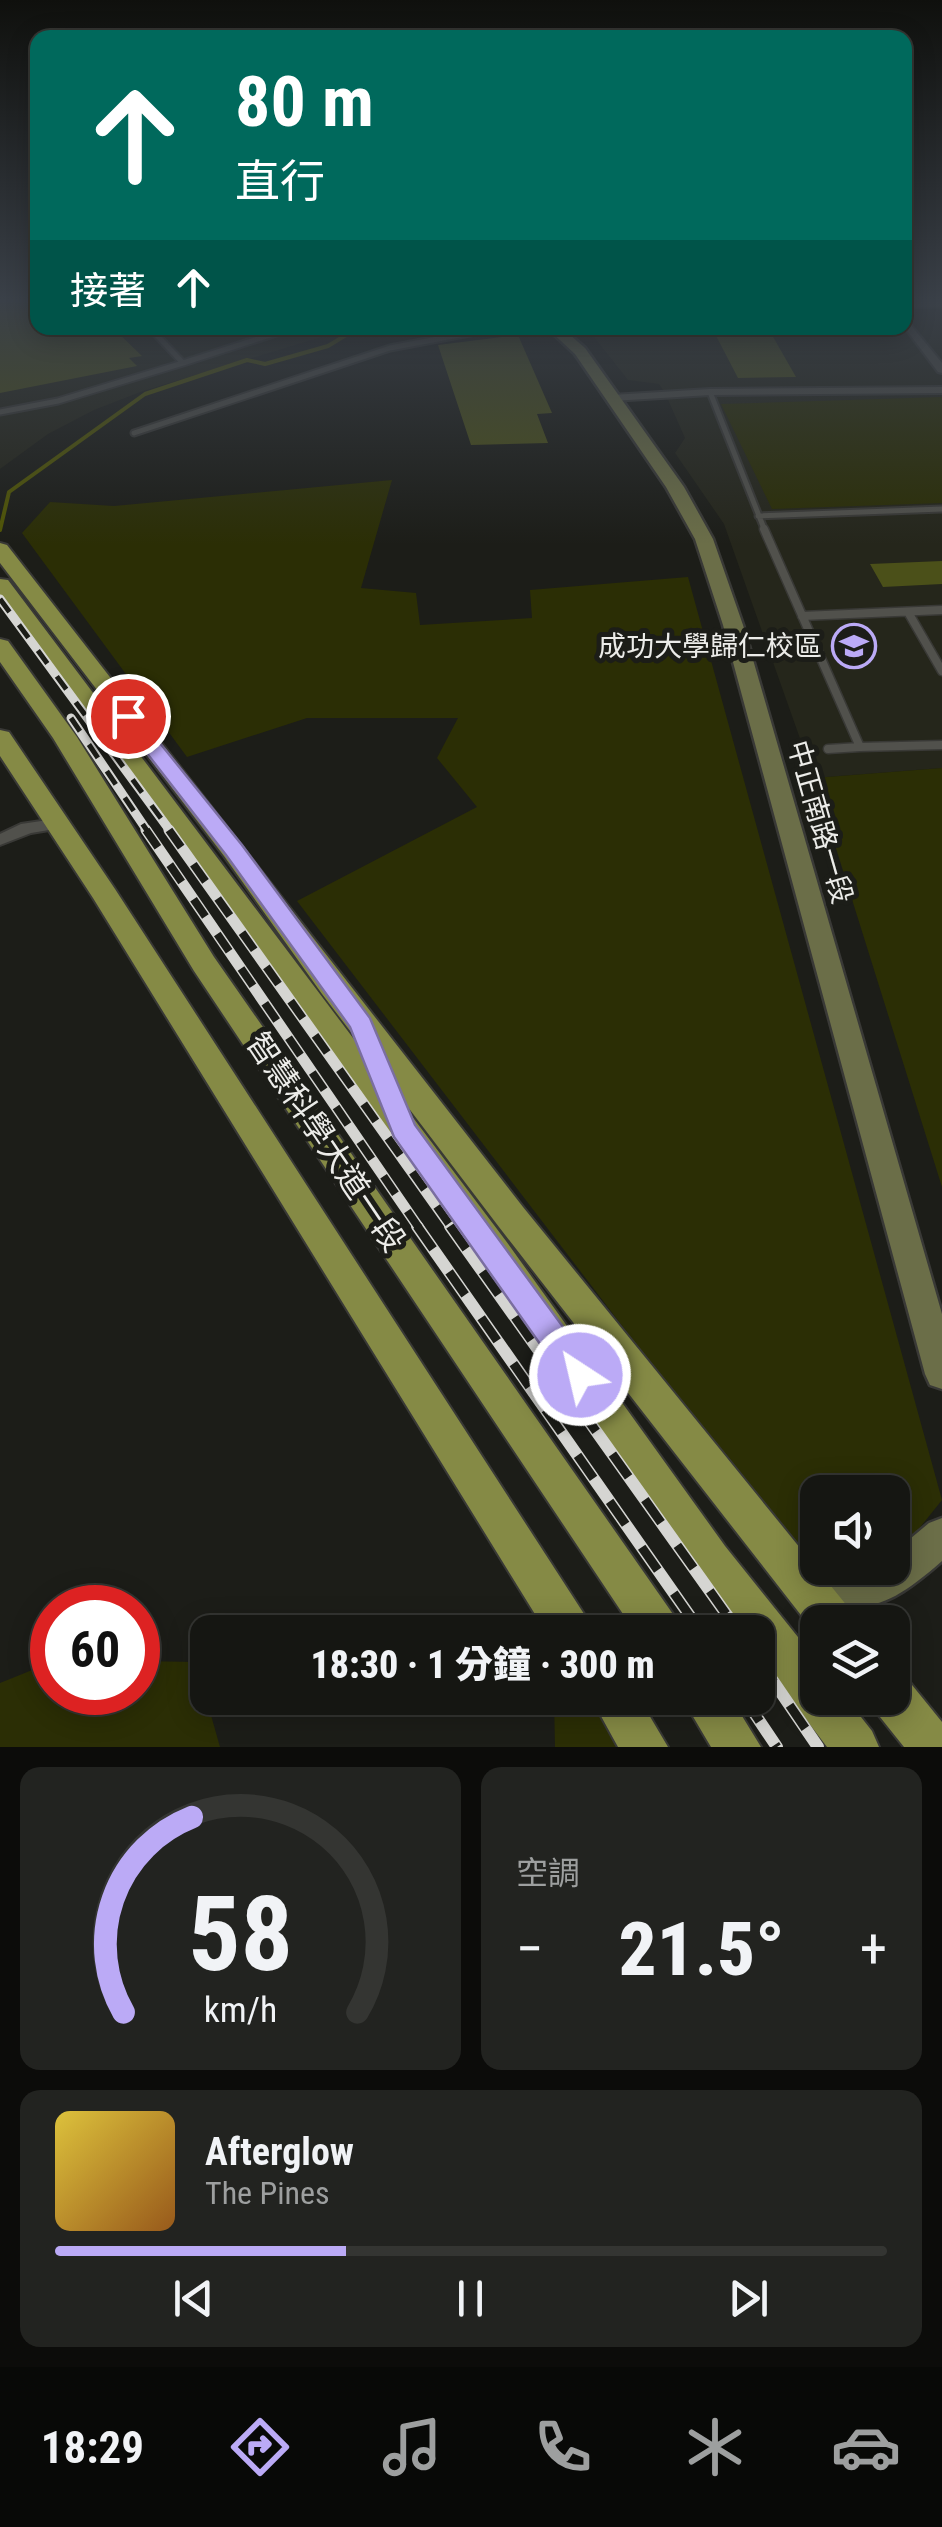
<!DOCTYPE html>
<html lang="zh-TW">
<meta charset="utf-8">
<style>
:root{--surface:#151612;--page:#222320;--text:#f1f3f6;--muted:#9d9f9f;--line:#343532;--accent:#bbaaf6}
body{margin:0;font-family:"Roboto Condensed","Noto Sans TC",sans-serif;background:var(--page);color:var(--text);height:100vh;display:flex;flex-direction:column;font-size:38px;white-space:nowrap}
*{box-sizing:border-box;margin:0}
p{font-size:32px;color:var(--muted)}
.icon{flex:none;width:55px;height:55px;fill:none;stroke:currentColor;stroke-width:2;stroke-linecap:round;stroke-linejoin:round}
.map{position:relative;height:1747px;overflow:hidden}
.drawer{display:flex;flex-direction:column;gap:20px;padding:20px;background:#0c0c0a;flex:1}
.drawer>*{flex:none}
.top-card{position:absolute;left:30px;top:30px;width:882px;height:305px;border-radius:20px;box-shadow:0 5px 25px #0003,0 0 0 2px var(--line);background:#00695c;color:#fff;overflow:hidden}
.fabs{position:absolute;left:800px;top:1475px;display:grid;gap:20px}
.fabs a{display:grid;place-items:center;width:110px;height:110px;border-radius:20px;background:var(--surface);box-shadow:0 5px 25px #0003,0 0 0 2px var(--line);font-size:50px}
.speed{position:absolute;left:30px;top:1585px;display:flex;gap:20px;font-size:50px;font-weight:700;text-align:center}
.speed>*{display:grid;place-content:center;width:130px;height:130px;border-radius:50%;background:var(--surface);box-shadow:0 5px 25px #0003,0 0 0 2px var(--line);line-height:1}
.speed .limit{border:15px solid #d22;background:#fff;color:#111}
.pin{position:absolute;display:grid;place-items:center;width:85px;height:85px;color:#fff;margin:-42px;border:5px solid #fff;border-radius:50%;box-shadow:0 2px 10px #0007}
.me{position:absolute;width:110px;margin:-55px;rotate:325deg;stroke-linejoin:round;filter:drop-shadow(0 0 8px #0008)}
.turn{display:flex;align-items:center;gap:35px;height:210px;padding:0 40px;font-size:45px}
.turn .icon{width:130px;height:130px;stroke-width:2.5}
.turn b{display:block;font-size:70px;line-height:85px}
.then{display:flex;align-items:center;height:95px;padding:0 40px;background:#0003;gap:20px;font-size:38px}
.big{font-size:75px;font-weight:800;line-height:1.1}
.drawer .widget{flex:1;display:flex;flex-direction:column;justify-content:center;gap:15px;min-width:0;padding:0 35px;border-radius:20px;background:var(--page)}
.drawer .dial{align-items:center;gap:0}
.dial svg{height:260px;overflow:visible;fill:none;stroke:var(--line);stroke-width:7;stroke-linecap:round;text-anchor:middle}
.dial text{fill:var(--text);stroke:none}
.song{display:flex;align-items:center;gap:30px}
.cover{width:120px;height:120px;border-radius:15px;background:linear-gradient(135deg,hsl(50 70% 55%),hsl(30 70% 35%))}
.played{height:10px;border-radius:5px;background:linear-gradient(90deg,var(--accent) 35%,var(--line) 35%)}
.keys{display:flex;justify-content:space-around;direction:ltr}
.heat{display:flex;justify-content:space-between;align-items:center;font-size:55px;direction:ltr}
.drawer .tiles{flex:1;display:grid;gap:20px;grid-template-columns:1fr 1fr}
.widget:last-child{grid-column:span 2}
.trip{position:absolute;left:190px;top:1615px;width:585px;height:100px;border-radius:20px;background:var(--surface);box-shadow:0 5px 25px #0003,0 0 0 2px var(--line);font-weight:800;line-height:100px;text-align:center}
.tab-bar{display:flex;height:160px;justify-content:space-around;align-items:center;background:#080907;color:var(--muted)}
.tab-bar .icon{width:70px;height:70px}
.tab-bar .on{color:var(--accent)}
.tab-bar b{font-size:45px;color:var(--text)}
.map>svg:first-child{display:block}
.built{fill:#25261b}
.green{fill:#2b2e05}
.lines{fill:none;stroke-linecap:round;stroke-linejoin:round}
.stream{stroke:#515605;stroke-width:4}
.building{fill:#4b5019}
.lane-far1-casing{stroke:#393936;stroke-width:9}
.lane-casing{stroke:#393936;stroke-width:11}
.street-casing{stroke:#393936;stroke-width:4}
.secondary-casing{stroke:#393936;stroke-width:5}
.primary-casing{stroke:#393936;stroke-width:4}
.lane-far1{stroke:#51514c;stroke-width:5}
.lane{stroke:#51514c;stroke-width:8}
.street{fill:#51514c;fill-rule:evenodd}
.secondary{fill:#6b6e48;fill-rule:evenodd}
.primary{fill:#858a45;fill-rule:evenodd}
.rail-far2-casing{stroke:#d5d5d2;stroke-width:9}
.rail-far1-casing{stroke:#d5d5d2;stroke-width:11}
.rail-casing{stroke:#d5d5d2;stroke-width:12}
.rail-far2{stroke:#1c1d18;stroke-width:5;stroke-dasharray:16;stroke-linecap:butt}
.rail-far1{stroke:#1c1d18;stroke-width:8;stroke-dasharray:21;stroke-linecap:butt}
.rail{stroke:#1c1d18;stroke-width:9;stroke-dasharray:28;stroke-linecap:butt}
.route{fill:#bbaaf6;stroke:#7a6ea0;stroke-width:2.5}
.labels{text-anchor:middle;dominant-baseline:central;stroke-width:10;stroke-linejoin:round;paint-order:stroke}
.poi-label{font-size:28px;fill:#ecece9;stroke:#1c1d18;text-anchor:end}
.street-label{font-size:28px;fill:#ecece9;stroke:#1c1d18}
.near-street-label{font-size:32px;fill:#ecece9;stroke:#1c1d18}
</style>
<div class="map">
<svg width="942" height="1747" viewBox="0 0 942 1747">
<rect width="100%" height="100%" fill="#1c1d18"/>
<path class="built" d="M0 300 38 328H351L143 391 94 410 48 434 0 469Z
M905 300H942V768L814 778 724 524 675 453 685 438 665 393 659 384 628 380 587 328H905Z"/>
<path class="green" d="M942 397V503L772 509 721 404Z
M392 480 361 588 416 593 420 625 532 618 530 590 688 577 942 1500 893 1561 892 1492H818L817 1562 799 1557 297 901 477 807 437 758 458 718H307L187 757 22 533 50 502 114 506Z
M942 768V1187L814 778Z
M138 1661 196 1662 220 1747H0V1683L52 1662V1692H138Z
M554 1698H620L645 1747H555Z"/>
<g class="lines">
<path class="stream" d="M0 530 9 492 145 394 247 360 265 364 328 346 351 332 388 328"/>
</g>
<path class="building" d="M0 300H38V328H113L142 356 129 358 137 366 0 393Z
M712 328H768L796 377 738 378Z
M518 335 552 413 537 414 548 443 471 445 438 345Z
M942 561V584L883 587 870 564Z"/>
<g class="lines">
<defs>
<path id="lane-far1" d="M905 305 942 304
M183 363 292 328
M710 392 765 531
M0 412 58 401 183 363 150 328
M134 433 390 348 496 328
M758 516 942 509"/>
<path id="lane" d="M764 529 860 747 942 745
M908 612 942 671
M802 616 942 610
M828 749 860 747"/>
<path id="street" d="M905 318 942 363V373L938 372 905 328Z
M942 387V393L710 395 612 401 606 398 612 395 710 389Z
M55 819 61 820 63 824 61 828 31 833 0 845V834L21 824Z"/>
<path id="secondary" d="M547 328H562L585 348 684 487 713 539 743 625 942 1314V1389L930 1385 925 1374 723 625 695 539 666 487 575 354Z
M942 1518V1561C883 1613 857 1619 783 1588L778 1575 783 1562 797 1556 818 1562V1568L850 1571 892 1568V1554L929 1523Z"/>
<path id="primary" d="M0 543 7 545 523 1207 848 1607 854 1622H818V1637L499 1227 322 994 224 856 0 563Z
M0 579 8 580 506 1241 725 1546 818 1662V1698H846L872 1731 879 1747H827L758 1656V1632H739L695 1576 480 1261 0 600Z
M0 639 8 641 77 737 214 957 675 1617 682 1632H635L194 971 53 738 0 662Z
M0 730 9 732 115 889 586 1617 593 1632H546L93 898 0 756Z
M892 1674 908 1680 942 1722V1747H904L876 1712 870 1698H892Z
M591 1698H639L668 1747H618Z
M682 1698H731L761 1747H711Z"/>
</defs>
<use href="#lane-far1" class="lane-far1-casing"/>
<use href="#lane" class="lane-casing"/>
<use href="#street" class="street-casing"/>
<use href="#secondary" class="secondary-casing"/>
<use href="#primary" class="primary-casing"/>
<use href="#lane-far1" class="lane-far1"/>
<use href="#lane" class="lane"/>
<use href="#street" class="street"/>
<use href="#secondary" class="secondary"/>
<use href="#primary" class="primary"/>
<defs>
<path id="rail-far2" d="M0 599 171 832
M71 718 148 832"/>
<path id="rail-far1" d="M146 830 419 1228
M169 830 452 1228"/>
<path id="rail" d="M417 1226 701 1632
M450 1226 739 1632
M758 1659 818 1747
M744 1698 777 1747"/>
</defs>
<use href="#rail-far2" class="rail-far2-casing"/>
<use href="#rail-far1" class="rail-far1-casing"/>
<use href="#rail" class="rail-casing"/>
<use href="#rail-far2" class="rail-far2"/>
<use href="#rail-far1" class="rail-far1"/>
<use href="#rail" class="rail"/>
</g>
<linearGradient id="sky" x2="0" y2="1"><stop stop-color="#0f100d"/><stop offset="0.55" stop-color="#3a4048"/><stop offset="1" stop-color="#3a4048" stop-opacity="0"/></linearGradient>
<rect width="942" height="545" fill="url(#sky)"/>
<path class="route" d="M128 710 135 712 242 845 370 1018 415 1125 591 1365 596 1375 591 1385 580 1389 569 1385 394 1137 350 1027 226 855 121 720 118 716Z"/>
<defs>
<symbol id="university-ring" viewBox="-11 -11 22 22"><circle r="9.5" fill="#1c1d18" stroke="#bbaaf6" stroke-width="1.5"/><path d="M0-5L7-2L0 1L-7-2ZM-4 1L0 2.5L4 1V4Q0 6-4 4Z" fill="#bbaaf6"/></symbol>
</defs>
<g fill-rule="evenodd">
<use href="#university-ring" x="829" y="621" width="50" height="50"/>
</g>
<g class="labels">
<g class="poi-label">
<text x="822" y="646">成功大學歸仁校區</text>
</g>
<g class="street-label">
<text transform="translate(820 822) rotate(74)">中正南路一段</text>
</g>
<g class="near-street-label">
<text transform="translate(326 1142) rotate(56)">智慧科學大道一段</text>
</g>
</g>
</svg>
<div class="fabs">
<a><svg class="icon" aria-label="sound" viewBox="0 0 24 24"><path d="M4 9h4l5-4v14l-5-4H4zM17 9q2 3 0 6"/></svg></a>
<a><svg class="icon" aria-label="layers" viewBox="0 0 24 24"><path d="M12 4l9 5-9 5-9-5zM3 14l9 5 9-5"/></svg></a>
</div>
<div class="speed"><div class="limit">60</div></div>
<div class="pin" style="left:128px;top:716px;background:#d93025"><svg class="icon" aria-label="arrive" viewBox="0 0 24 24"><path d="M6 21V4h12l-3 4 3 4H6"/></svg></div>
<svg class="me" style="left:580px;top:1375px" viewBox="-20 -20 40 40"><circle r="17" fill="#bbaaf6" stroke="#fff" stroke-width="3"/><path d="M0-11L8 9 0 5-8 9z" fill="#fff"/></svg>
<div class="trip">18:30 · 1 分鐘 · 300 m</div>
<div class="top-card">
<div class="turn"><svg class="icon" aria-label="ahead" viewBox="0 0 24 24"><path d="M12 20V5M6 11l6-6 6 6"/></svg><div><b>80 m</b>直行</div></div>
<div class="then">接著<svg class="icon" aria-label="ahead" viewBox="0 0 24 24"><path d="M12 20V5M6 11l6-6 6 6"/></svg></div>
</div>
</div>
<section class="drawer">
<div class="tiles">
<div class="widget dial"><svg viewBox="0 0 100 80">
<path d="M14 69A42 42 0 1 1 86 69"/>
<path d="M14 69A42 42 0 0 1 35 9" stroke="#bbaaf6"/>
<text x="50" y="56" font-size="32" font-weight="700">58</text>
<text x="50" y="72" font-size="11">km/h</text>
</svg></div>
<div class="widget"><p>空調</p>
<div class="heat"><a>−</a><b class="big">21.5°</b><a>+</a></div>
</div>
<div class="widget">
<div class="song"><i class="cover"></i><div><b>Afterglow</b><p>The Pines</p></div></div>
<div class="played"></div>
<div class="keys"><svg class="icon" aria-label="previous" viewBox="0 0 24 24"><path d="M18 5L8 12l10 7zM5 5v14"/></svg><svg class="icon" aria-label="pause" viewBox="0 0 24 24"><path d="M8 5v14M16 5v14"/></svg><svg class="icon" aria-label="next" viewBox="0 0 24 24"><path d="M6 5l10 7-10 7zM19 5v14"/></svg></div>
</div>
</div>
</section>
<nav class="tab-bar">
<b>18:29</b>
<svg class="icon on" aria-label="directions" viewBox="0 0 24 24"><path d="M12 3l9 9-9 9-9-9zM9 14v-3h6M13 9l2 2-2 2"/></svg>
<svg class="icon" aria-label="music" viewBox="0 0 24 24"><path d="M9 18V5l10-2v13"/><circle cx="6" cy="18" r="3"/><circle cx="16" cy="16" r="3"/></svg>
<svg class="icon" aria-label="phone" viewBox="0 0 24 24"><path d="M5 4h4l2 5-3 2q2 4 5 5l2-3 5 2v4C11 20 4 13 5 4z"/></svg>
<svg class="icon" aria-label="climate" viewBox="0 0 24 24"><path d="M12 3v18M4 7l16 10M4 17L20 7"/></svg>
<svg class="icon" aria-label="car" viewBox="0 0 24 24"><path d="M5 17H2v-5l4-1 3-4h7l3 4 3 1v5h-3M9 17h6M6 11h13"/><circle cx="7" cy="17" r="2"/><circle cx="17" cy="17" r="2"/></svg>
</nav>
